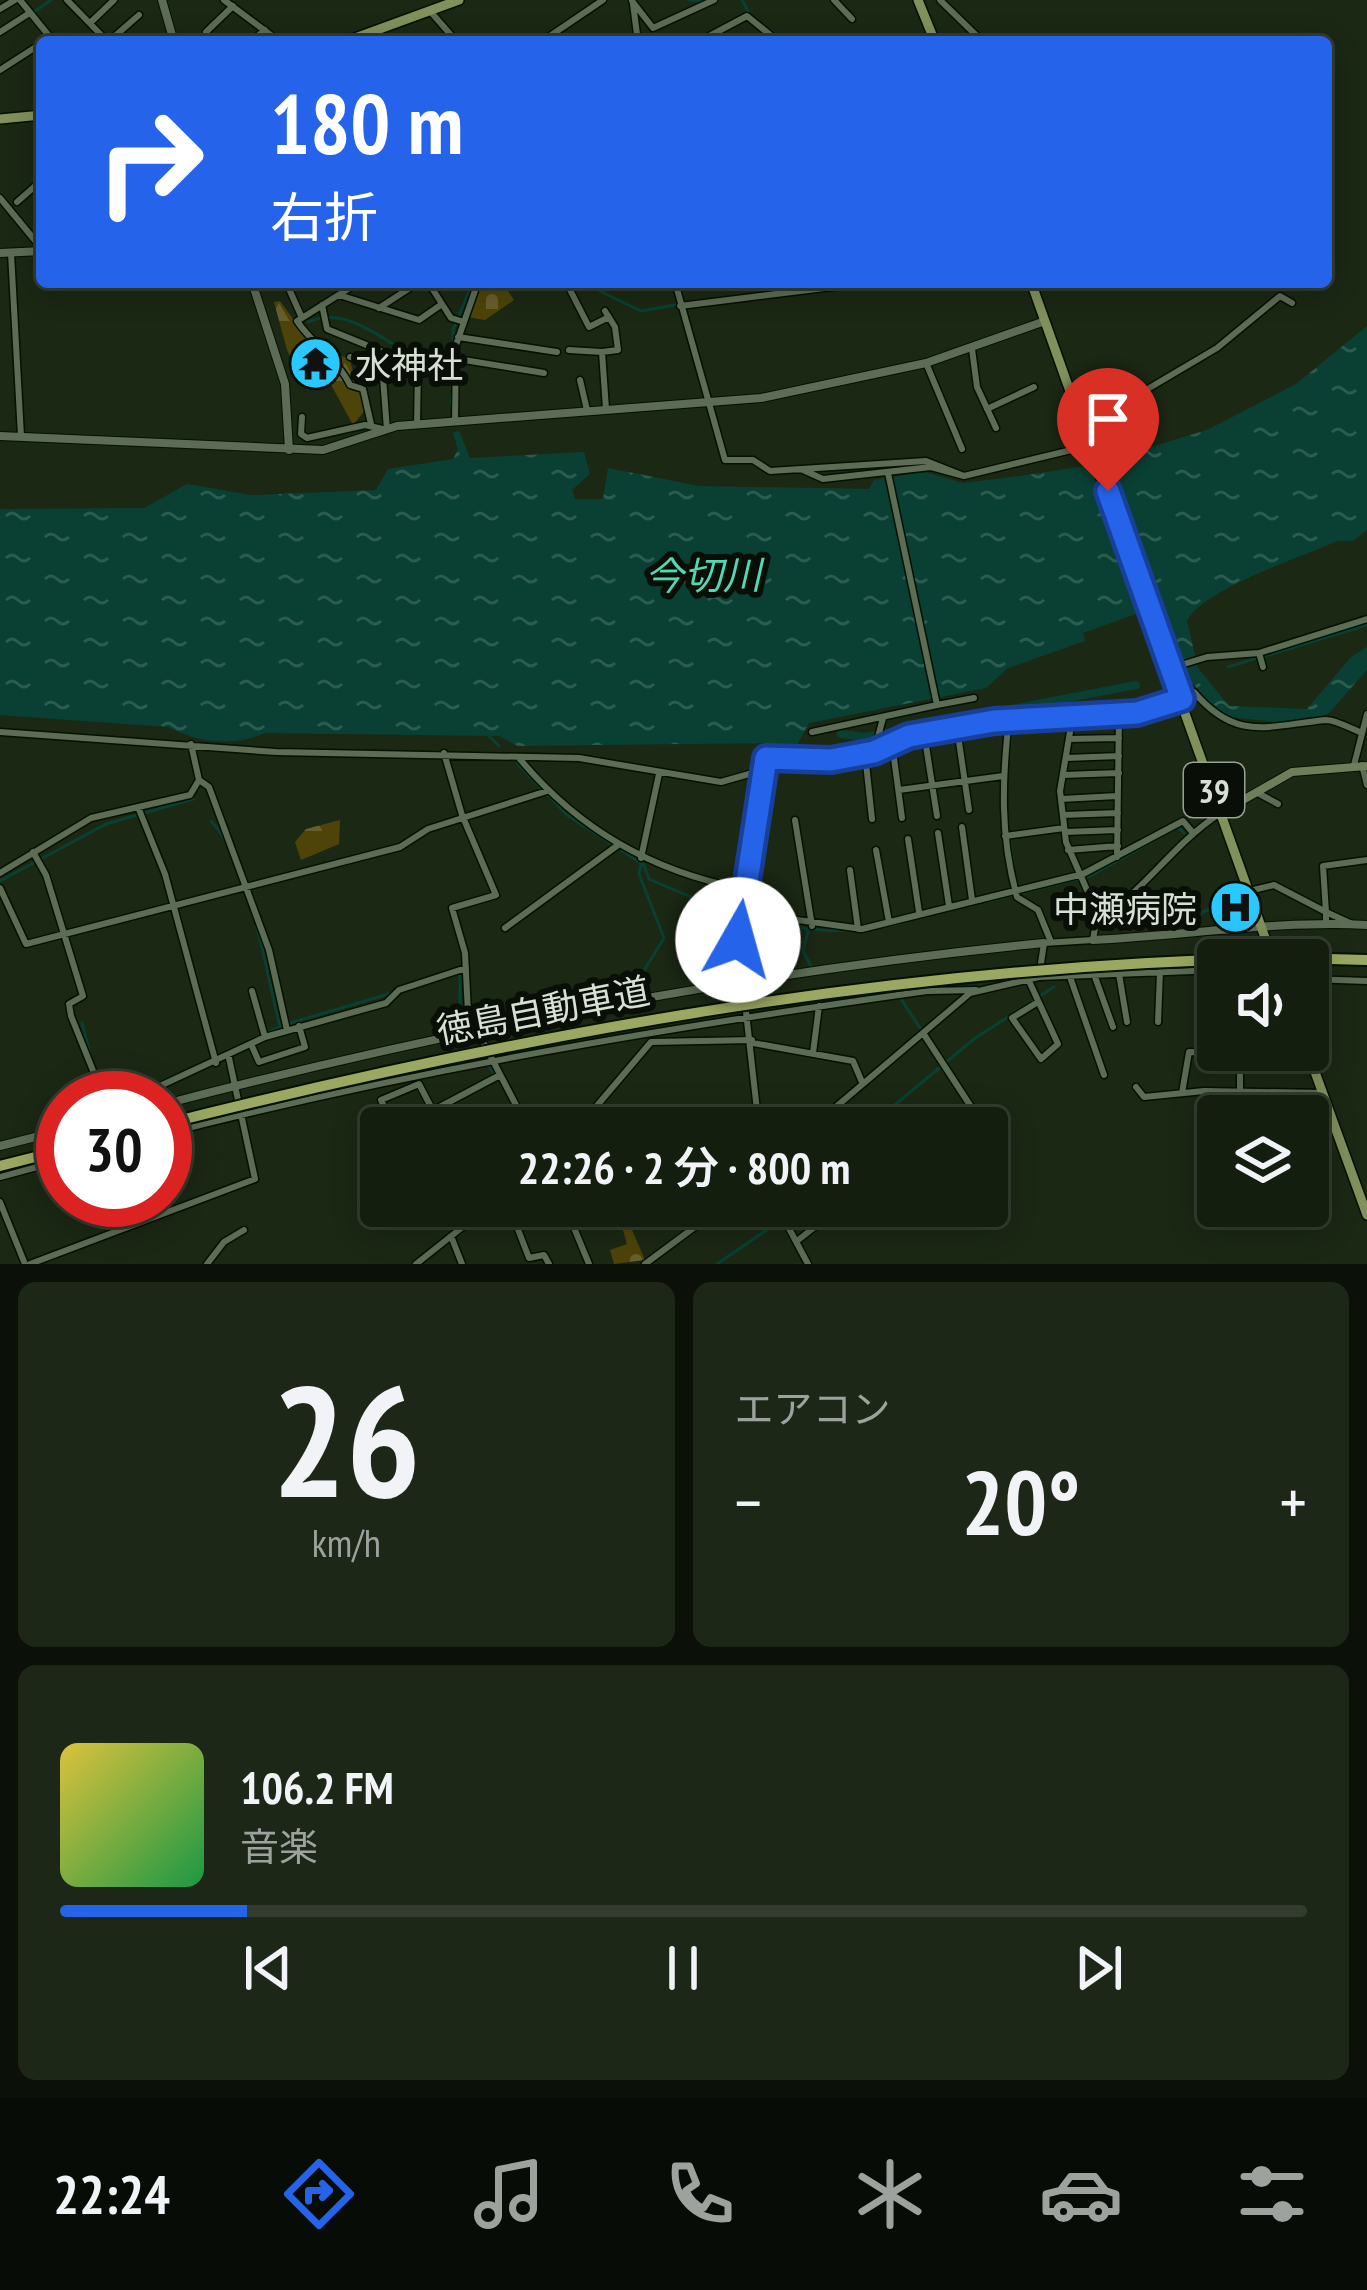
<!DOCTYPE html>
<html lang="ja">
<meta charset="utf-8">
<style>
:root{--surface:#141e0f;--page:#1d2718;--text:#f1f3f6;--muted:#9da29e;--line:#333c2f;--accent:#2563eb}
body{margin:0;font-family:"PT Sans Narrow","Noto Sans JP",sans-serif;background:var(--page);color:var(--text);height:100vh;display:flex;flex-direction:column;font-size:45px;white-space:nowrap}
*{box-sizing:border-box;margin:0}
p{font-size:39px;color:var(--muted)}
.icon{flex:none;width:66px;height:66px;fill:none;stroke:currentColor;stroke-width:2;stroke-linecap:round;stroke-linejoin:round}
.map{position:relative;height:1264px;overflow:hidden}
.details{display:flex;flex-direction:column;gap:18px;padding:18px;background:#0b1008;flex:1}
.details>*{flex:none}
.top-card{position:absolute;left:36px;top:36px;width:1296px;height:252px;border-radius:12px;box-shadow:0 6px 30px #0003,0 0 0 3px var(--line);background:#2563eb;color:#fff;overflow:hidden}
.tools{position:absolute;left:1197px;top:939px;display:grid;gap:24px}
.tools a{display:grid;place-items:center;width:132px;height:132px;border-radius:12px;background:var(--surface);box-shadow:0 6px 30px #0003,0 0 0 3px var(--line);font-size:60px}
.speed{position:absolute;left:36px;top:1071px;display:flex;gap:24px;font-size:60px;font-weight:700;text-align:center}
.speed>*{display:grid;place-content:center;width:156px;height:156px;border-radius:50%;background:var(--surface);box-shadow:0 6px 30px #0003,0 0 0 3px var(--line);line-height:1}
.speed .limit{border:18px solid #d22;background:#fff;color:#111}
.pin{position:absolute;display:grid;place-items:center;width:102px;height:102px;color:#fff;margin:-123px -51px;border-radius:50% 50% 50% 0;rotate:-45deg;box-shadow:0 0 12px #0007}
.pin .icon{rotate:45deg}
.me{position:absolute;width:132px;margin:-66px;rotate:7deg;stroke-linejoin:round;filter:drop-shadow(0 0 9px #0008)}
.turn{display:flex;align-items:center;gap:42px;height:252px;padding:0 36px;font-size:54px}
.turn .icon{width:156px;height:156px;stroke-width:2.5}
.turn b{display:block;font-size:84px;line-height:102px}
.big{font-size:90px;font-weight:600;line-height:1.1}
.details .widget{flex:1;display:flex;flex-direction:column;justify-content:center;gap:18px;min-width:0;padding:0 42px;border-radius:18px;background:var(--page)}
.details .dial{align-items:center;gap:0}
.dial b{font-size:156px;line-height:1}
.song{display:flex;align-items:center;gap:36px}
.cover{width:144px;height:144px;border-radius:18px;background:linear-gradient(135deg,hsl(50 70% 55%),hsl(140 70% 35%))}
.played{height:12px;border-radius:6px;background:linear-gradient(90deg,var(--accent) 15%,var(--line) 15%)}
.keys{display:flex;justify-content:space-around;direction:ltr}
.heat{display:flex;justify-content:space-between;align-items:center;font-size:66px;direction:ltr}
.details .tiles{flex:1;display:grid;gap:18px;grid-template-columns:1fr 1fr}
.widget:last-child{grid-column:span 2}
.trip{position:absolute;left:360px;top:1107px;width:648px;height:120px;border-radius:12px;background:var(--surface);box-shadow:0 6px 30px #0003,0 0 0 3px var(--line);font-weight:600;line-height:120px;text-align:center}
.tab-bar{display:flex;height:192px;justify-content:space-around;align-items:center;background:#080c06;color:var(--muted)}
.tab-bar .icon{width:84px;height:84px}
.tab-bar .current{color:var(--accent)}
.tab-bar b{font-size:54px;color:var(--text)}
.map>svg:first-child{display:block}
.forest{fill:url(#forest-firs)}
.cemetery{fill:url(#cemetery-stones)}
.water{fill:url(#water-ripples)}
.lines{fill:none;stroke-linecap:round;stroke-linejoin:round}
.stream{stroke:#094033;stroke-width:3}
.canal{stroke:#094033;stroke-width:8}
.minor-casing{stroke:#051101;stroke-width:9}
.tertiary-casing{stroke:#051101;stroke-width:10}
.secondary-casing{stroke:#051101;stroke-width:10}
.primary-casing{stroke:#051101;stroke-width:12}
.motorway-casing{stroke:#051101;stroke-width:14}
.minor{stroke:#5c6c55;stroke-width:6}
.tertiary{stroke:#5c6c55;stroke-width:8}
.secondary{stroke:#6f7e59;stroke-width:8}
.primary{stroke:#82905c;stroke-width:9}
.motorway{stroke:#9ba861;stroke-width:10}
.motorway-bridge-casing{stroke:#051101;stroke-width:14;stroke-linecap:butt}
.motorway-bridge{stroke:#9ba861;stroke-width:10}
.route-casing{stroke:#184099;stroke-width:30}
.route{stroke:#2563eb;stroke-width:21}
.labels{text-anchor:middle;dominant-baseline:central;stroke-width:12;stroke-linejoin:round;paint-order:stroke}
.shield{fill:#090f07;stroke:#99a195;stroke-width:3}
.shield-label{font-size:33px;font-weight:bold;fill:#d7e0d2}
.poi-label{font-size:36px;fill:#d7e0d2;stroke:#090f07;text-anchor:start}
.street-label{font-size:36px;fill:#d7e0d2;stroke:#090f07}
.water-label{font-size:39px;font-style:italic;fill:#4fd9b5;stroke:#090f07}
</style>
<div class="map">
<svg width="1367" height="1264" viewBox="0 0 1367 1264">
<defs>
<pattern id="forest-firs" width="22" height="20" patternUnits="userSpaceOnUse" patternTransform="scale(3)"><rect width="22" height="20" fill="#4e4409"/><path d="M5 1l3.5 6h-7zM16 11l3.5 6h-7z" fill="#675f2c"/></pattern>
<pattern id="cemetery-stones" width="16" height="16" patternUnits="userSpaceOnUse" patternTransform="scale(3)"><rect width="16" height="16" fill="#4e4409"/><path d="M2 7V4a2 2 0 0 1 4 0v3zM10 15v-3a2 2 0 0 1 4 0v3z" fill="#675f2c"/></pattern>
<pattern id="water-ripples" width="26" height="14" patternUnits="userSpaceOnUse" patternTransform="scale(3)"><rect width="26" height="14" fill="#094033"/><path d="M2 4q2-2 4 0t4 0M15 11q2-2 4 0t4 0" fill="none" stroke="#2c5b50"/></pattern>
</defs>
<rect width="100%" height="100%" fill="#1b2814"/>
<path class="forest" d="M280 301 314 348 301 349 306 366 320 380 307 390 287 350 274 302Z
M321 351 349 358 365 410 353 425 322 368Z
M340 820 339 844 301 860 295 842 306 829Z"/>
<path class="cemetery" d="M479 282H502L514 300 485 320 467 317Z
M624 1211 645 1260 614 1264 610 1250 627 1244 618 1213Z"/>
<path class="water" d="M1367 326V530L1353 541H1337C1302 557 1203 589 1187 621L1198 668 1229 706 1307 709 1351 657 1367 647V670L1329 713 1303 725 1221 716 1190 680 1165 619 1144 611 1083 633 1085 641 1008 668 986 688 809 723 797 745 768 749 766 743 518 746 499 736 265 733C232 747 200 743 168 727L0 715V509L144 508 187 484 251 495 376 490 388 469 453 459 458 449 453 433 459 431 470 458 584 452 590 474 572 490 575 499H603L608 468 699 486 869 489 874 480 925 472 963 483 1020 476 1092 465 1207 430 1296 384Z"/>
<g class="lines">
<path class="stream" d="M689 0 706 1
M742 0 749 13
M34 12 51 0
M769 30 788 42
M581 282 641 311 675 305
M308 322C352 303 391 350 429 363
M439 360 454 356 453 330 473 282
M451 404 452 393
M1228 667 1367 625
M1015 713 1016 710
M486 733 499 746
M1008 759 1013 723
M517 763 567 815 644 865 649 879C732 916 818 948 910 920
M211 821C251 864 265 970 280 1026L460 973V1004L468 1023
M1009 834 1013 862
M0 881 106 824 193 799
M1285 894 1335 919
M989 901 1090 876 1178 827 1184 833
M1162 929 1244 895
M808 931 803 951 811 966
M827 996 887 991
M899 996 920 1028
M627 998 664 938 639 874 641 864
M82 1023 91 1058
M249 1041 279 1027
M490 1067 493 1073
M123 1098 170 1078
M867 1128 974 1039 1054 987
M717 1264 802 1206"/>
<path class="canal" d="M841 734 865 737 1136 685"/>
<defs>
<path id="minor" d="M20 0 54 42
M67 0 108 42
M224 0 280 42
M834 0 852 19
M940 0 978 37
M632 1 653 28 714 0
M633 4 638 42
M0 9 15 0
M430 11 457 42
M90 23 114 0
M0 32 28 14
M206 32 233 6
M108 42 139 15
M250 42 265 30
M541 42 603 0
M698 42 747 16 779 42
M0 70 42 43
M0 198 42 249
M17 202 42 180
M11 253 21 436
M286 282 302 318 359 282
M428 282 451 318 461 321
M566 282 589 327 609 317
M675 282 725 460H753L770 471 926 461 964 476
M339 295 419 320 442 304
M680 306 873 282
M379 308 419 282
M605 311 615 327 618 350 602 352 606 409
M302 318 297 321C313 345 339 361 350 385L363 389 371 424
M458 337 557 352
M972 349 977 387 996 428
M569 350 602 352
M350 357 418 368 417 425
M926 363 962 449
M418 368 458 359 544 373
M580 380 587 410
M987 409 1034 387
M302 417 301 434 307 438 365 425 387 430 381 351 327 329 322 305
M455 422 456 345 478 282
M1085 426 1217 348 1280 296 1292 303
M803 470 823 479 931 467 964 476 1088 446
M1259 653 1263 667
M1171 668 1207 657 1259 653 1367 619
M1181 697 1194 692C1237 743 1270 725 1326 720 1336 720 1352 729 1362 733
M937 705 974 698
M1009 719C1002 781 1000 836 1017 897L1038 910 1051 942
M1072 720 1060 791 1066 842 1100 920
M957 728 969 810
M0 732 276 752 579 758 721 782 763 770 738 941 759 1128
M812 732 937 705 888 473
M924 733 937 816
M1069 739 1119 738
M892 743 902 818
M191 744 199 780 209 787 269 950 287 1030
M874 752 883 718
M444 753 462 815 496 895 452 908 465 953 468 1013 528 1128
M865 754 872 819
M519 758C578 829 651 871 743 889
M1066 758 1119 756
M1354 765 1367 714
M1362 765 1367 785
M763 770 766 758 831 760 874 752 909 736 993 721 1137 713 1179 701
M1063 775 1119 773
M899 790 1003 776
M1256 792 1278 804
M1061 799 1117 796
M138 807 165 874 216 1063
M1063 815 1118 813
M795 820 812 926
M962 827 972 900
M1065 832 1118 830
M938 833 949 906
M1005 836 1064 828
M908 839 919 912
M876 850 889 922
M1068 850 1118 846
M33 852 46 875 83 996 69 1004 71 1016 104 1098
M1117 857 1119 714
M641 858 659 774
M850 870 858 929
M0 873 91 818 190 795 199 780
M0 888 26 944 400 847 428 829 547 791
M1249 891 1274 885 1326 912V924
M741 912 862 929 1083 874 1183 821 1193 833
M1350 923 1326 912 1323 866 1367 860
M505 928 618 845
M1119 974 1127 1022
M1039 977 1218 970
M1070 977 1104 1075
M1095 977 1113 1027
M1308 979 1367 981
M1029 981 1058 1044 1041 1059 1012 1018 1038 1002
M252 991 265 1037
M1158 1022 1160 972
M923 1033 981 1122 974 1128
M753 1043 853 1061 862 1082
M251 1044 259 1062 305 1047 299 1026
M813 1053 819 1006
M1136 1087 1144 1097 1204 1091 1323 1093
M1240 1091V1052
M1182 1093 1189 1052 1240 1053
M134 1098 265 1037 386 1003 399 990 466 968
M896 1127 897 1128
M394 1128 381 1100 419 1084 442 1128
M400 1128 500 1075
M578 1128 651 1042 752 1040
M811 1128 970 993 1039 977 1044 943 1093 940 1096 922C1144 892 1172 845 1219 814
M165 1134C417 1069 670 1027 927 991L976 990
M1201 1145 1211 1091
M0 1177 63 1160
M0 1202 25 1264
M509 1206 529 1258 544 1255 549 1264
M565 1206 589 1264
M777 1206 808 1264
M849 1206 857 1223
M451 1236 462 1264
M797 1241 841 1206
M30 1264 255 1179 229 1058
M207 1264 224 1242 244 1230
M416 1264 489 1206
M645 1264 723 1206"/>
<path id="tertiary" d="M162 0 174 42
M0 253 42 251
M252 282 285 384 289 450
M0 436 323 450 397 426 761 398 926 363 1045 321
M1093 940C1182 936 1280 920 1367 925
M165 1104C453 1029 747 972 1044 943
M0 1146 63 1130"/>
<path id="secondary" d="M1222 812 1292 772 1367 766"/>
<path id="primary" d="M918 0 935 42
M344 42 459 0
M0 119 42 115
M1031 282 1273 960
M1307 1050 1367 1215"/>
<path id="motorway" d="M1291 958 1367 960
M0 1166 63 1150"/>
</defs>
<use href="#minor" class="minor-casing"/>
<use href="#tertiary" class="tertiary-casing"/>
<use href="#secondary" class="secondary-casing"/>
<use href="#primary" class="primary-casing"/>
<use href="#motorway" class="motorway-casing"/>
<use href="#minor" class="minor"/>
<use href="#tertiary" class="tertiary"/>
<use href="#secondary" class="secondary"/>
<use href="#primary" class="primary"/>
<use href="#motorway" class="motorway"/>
<defs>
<path id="motorway-bridge" d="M165 1124C535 1031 909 964 1291 958"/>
</defs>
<use href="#motorway-bridge" class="motorway-bridge-casing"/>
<use href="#motorway-bridge" class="motorway-bridge"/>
</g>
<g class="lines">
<defs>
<path id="route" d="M738 940 766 758 831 760 874 752 909 736 994 721 1137 713 1182 699 1108 491"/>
</defs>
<use href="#route" class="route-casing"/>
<use href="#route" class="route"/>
</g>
<defs>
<symbol id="temple-disc" viewBox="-11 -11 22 22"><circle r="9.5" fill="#29c8ff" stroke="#090f07"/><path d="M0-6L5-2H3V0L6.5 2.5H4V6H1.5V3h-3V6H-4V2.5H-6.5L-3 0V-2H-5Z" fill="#111"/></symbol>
<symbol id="hospital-disc" viewBox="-11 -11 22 22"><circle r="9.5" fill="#29c8ff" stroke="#090f07"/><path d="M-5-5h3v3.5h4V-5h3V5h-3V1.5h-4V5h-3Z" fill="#111"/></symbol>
</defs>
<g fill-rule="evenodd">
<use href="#temple-disc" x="286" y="334" width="59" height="59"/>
<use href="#hospital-disc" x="1206" y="878" width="59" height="59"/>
</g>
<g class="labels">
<rect class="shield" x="1184" y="763" width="60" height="54" rx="9"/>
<g class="shield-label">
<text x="1214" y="790">39</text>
</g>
<g class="poi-label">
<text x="355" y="364">水神社</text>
<text x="1197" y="908" text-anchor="end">中瀬病院</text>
</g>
<g class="street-label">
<text transform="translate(543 1010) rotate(-11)">徳島自動車道</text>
</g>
<g class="water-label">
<text transform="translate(703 575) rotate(-1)">今切川</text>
</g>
</g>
</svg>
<div class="tools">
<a><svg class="icon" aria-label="sound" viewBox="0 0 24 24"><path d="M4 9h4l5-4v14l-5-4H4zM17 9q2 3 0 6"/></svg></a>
<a><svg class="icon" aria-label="layers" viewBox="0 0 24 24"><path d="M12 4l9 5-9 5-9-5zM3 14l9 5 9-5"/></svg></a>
</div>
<div class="speed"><div class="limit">30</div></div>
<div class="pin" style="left:1108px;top:491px;background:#d93025"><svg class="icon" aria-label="arrive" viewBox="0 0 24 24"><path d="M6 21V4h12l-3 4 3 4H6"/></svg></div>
<svg class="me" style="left:738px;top:940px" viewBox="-20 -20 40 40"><circle r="19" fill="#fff"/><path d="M0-13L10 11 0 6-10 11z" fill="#2563eb"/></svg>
<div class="trip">22:26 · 2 分 · 800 m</div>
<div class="top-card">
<div class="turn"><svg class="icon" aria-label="right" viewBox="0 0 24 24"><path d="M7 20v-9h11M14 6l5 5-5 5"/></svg><div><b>180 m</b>右折</div></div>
</div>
</div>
<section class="details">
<div class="tiles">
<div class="widget dial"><b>26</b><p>km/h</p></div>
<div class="widget"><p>エアコン</p>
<div class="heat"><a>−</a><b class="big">20°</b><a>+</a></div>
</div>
<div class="widget">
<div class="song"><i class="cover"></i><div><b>106.2 FM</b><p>音楽</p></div></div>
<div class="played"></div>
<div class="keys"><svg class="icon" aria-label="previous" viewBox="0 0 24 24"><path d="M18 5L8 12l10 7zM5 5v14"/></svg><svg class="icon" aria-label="pause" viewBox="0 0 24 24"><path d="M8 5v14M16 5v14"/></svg><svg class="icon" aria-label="next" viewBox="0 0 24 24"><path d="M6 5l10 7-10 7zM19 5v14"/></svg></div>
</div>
</div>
</section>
<nav class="tab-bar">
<b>22:24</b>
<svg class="icon current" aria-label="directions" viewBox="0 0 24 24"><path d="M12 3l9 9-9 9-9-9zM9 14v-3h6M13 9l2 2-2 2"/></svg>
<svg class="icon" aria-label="music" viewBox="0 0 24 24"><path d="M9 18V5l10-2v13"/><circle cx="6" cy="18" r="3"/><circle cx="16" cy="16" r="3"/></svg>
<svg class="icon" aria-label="phone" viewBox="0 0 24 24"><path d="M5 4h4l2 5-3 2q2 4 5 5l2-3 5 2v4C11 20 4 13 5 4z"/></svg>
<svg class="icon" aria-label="climate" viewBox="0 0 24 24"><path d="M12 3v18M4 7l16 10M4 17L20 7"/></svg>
<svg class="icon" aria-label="car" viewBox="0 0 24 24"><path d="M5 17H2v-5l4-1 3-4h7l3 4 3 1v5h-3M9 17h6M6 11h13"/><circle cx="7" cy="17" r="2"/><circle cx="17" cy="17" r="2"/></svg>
<svg class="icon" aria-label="filters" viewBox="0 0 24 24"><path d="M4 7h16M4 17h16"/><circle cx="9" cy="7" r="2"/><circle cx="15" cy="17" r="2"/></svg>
</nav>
